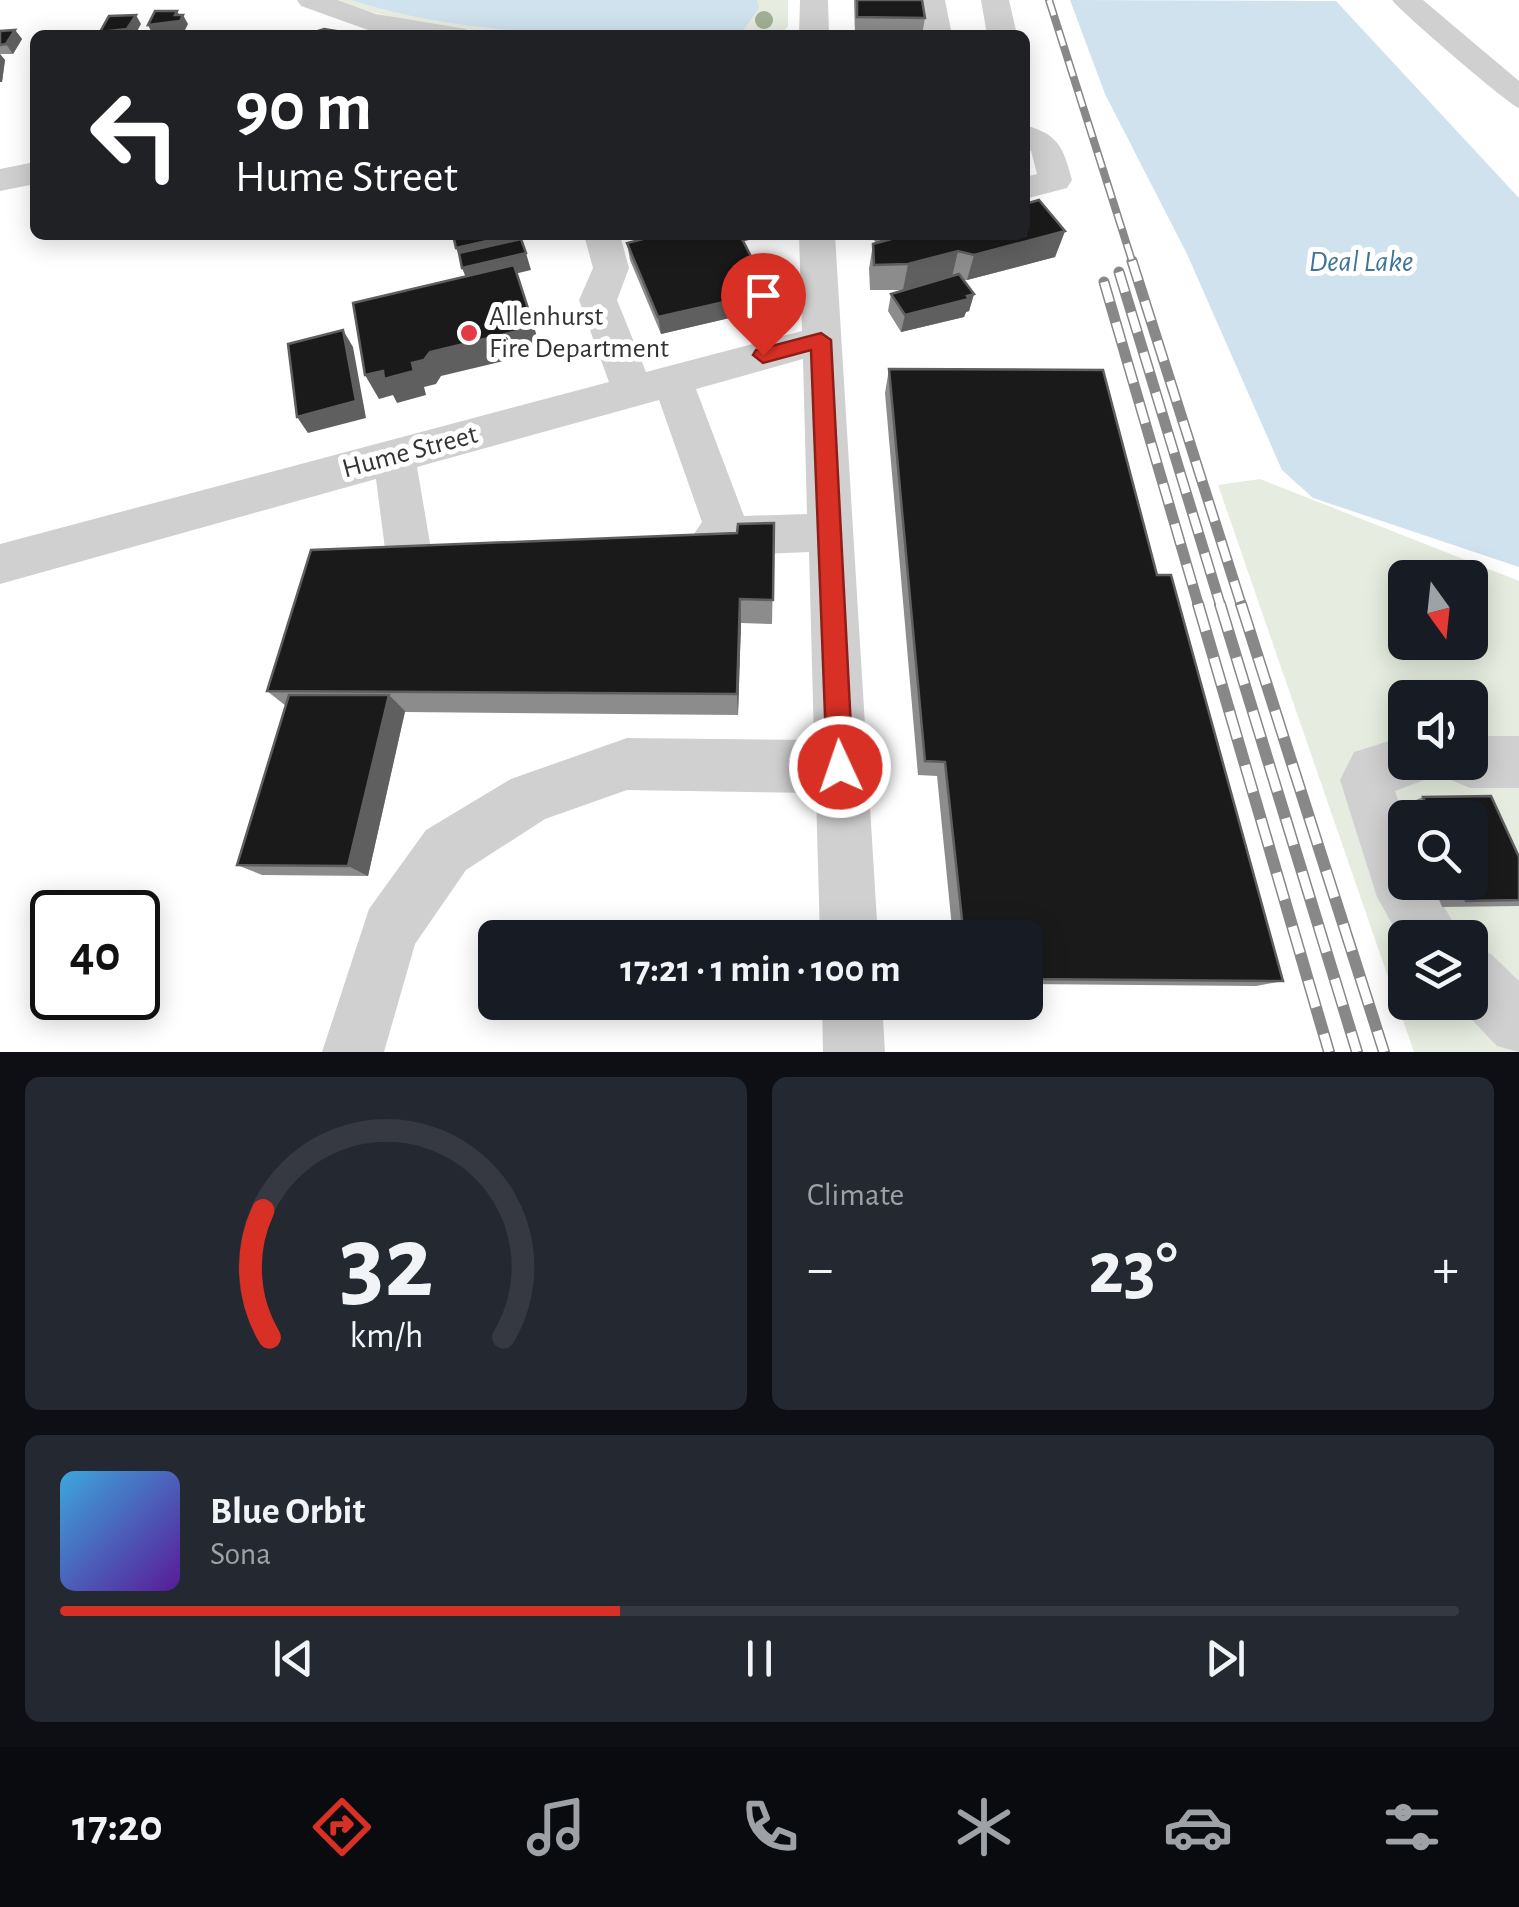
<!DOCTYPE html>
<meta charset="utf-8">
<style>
:root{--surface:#171b24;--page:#242831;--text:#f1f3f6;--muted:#9ea1a6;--line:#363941;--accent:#d93025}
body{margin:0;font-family:"Alegreya Sans",sans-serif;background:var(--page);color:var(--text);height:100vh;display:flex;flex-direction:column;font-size:38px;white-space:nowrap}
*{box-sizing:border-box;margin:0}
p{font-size:32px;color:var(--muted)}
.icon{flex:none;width:55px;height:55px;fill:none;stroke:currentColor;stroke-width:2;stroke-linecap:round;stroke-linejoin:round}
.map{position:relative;height:1052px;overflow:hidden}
.details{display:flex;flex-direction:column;gap:25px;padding:25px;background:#0d0f14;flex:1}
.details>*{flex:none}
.top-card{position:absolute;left:30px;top:30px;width:1000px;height:210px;border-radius:15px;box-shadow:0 5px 25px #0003;background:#202124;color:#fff;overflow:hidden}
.needle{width:65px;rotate:165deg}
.fabs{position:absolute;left:1388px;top:560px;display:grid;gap:20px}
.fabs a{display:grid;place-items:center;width:100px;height:100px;border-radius:15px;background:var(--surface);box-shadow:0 5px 25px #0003;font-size:50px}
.speed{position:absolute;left:30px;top:890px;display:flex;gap:20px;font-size:50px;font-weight:700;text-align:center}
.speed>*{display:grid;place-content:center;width:130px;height:130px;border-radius:50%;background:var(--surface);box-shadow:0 5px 25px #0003;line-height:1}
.speed .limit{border:5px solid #111;border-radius:15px;background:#fff;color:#111}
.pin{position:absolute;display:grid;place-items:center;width:85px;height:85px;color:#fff;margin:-102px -42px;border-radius:50% 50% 50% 0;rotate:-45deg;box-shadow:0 0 10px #0007}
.pin .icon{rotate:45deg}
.me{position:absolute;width:110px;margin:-55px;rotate:357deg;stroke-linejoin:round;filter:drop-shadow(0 0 8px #0008)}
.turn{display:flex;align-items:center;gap:35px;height:210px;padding:0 40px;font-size:45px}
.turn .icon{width:130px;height:130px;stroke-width:2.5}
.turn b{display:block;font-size:70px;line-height:85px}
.big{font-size:75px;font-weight:600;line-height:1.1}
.details .widget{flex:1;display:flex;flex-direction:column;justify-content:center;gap:15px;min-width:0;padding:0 35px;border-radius:15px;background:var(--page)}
.details .dial{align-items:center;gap:0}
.dial svg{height:260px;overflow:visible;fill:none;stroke:var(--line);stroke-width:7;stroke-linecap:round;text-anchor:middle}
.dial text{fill:var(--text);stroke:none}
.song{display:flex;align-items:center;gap:30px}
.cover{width:120px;height:120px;border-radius:15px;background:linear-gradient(135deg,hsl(200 70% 55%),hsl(270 70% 35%))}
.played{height:10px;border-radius:5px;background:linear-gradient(90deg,var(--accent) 40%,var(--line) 40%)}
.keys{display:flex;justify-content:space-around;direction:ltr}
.heat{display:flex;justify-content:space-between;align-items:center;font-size:55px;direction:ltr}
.details .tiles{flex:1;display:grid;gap:25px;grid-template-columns:1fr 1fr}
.widget:last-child{grid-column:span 2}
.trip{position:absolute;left:478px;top:920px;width:565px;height:100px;border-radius:15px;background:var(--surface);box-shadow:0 5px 25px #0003;font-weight:600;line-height:100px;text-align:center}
.menu{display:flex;height:160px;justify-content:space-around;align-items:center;background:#090b0e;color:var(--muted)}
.menu .icon{width:70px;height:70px}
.menu .active{color:var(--accent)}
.menu b{font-size:45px;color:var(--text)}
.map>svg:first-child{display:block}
.green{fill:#e6ecdf;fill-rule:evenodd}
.water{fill:#cfe2ee}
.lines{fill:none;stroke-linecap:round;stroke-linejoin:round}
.minor{fill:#d0d0d0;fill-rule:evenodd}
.rail-far2-casing{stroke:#888;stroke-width:8}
.rail-far1-casing{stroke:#888;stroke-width:11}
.rail-casing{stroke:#888;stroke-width:12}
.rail-far2{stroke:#fff;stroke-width:5;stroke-dasharray:16;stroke-linecap:butt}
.rail-far1{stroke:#fff;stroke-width:8;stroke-dasharray:21;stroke-linecap:butt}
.rail{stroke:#fff;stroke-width:9;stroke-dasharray:28;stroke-linecap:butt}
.tree{fill:#a2b095}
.wall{fill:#8c8c8c}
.shaded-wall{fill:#5f5f5f}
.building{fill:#1a1a1a;stroke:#5f5f5f;stroke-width:2.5}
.route{fill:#d93025;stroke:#8d1f18;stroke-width:2.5}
.poi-dot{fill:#e63946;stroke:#fff;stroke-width:4}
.labels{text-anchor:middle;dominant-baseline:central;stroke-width:10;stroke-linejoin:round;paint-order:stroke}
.poi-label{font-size:28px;fill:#333;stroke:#fff;text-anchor:start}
.street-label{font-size:28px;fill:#333;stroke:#fff}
.water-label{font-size:30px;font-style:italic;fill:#3f7597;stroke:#fff}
</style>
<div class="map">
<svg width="1519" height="1052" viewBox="0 0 1519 1052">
<rect width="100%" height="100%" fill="#fff"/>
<path class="green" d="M333 0H788V26L781 35C633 35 474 50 333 0Z
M1260 479 1519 581V1052H1414L1218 485ZM1405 578H1470V642H1405ZM1405 698H1470V762H1405ZM1405 818H1470V882H1405ZM1405 938H1470V1002H1405Z"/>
<path class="water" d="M351 0H757L759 8 740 35C612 35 475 40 351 0Z
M1070 0 1336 1 1519 198V567L1313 498 1282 470 1187 254 1105 94Z"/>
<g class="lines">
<path class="minor" d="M297 0H337L376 14 466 29 471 35 371 31 301 6Z
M800 0H828L829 35H799Z
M917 0H945L952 35H922Z
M981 0H1009L1017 35H987Z
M1392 0H1423L1519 81V108C1510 106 1401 12 1392 0Z
M1027 126C1059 134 1064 150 1072 180L1067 188 1025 199V177L1037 174 1031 151 1025 148Z
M35 162V184L0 191V169Z
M584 235H620L629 268 617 300 646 372 802 331 799 235H835L878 938H820L816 793 627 790 545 819 466 870 415 944 384 1052H322L369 909 426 830 511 779 627 738 814 740 809 552 715 556 699 551 692 537 702 522 659 400 417 467 431 549 424 563 408 569 392 563 385 549 376 479 0 584V544L609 382 579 300 593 268ZM803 359 807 514 744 516 696 389Z
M1405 736V762H1431L1424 780 1395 791 1405 820V882H1430L1462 938H1405V947L1377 897 1340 780 1354 752Z
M1470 736H1519V788H1470L1451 780 1444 762H1470Z
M1470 945 1491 954 1519 981V1052L1497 1046 1455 1002H1470Z
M822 1002H882L885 1052H823Z"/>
<defs>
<path id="rail-far2" d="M1049 0 1133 264"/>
<path id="rail-far1" d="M1132 261 1242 607
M1119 272 1221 607
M1104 282 1199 607"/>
<path id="rail" d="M1198 604 1329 1052
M1220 604 1357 1052
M1241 604 1384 1052"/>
</defs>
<use href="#rail-far2" class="rail-far2-casing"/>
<use href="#rail-far1" class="rail-far1-casing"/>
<use href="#rail" class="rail-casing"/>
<use href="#rail-far2" class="rail-far2"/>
<use href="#rail-far1" class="rail-far1"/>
<use href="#rail" class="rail"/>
</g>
<circle class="tree" cx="764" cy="20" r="9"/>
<path class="wall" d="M854 0H922L925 18 922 35H855Z
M15 30 22 39 13 54H0L5 60 2 82H0V31Z
M1065 231 1055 257 967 280H964L974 294 969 311 966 312 964 317 901 332 888 311 891 294 903 290H870L869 269 873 244 876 243 874 240V235H1025Z
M659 235H770L743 241 764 300 751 303V313L661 334 630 260 627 243Z
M889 369 1157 575 1283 981 1256 986 1025 984V938H953L937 776 918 775 885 393Z
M774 523 772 624 741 623 738 715 405 712 368 876 262 875 237 865 286 706 267 691 737 533Z
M1491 796 1519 857V906L1442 907 1432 882H1470V818H1406L1402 806 1423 797Z"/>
<path class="shaded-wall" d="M177 11 181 18 183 15 188 24 185 30 153 35 148 25 175 15Z
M136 15 141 24 135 35H102L100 32Z
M15 30 22 39 13 54 6 44Z
M0 54 5 60 2 82H0Z
M1065 231 1055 257 967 280 974 255Z
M514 235H519L524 252 463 266 456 248Z
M736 235H770L736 243Z
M958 251 952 277 903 290 908 264Z
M526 253 531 270 469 285 462 268Z
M764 282V300L751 303V313L661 334 658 317 746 287Z
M974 294 969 311 966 312 964 317 901 332 905 315Z
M534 327 542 352 441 376 436 384 424 387 426 395 397 403 393 395 379 399 365 375 430 352Z
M343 330 353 347 366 418 308 433 297 417Z
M740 599 741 623 738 715 737 694Z
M389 695 405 711 368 876 348 866Z"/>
<path class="building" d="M857 0H922L925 18 857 17Z
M155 11H177L175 15H183L180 21 148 25Z
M136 15 127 29 100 32 109 16Z
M324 29 354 34 306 35Z
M15 30 6 44 0 45V31Z
M1039 200 1065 231 974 255 958 251 908 264 874 265 873 244 906 235H1025V204Z
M453 235H514L456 248Z
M659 235H740L764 282 746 287 751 296 658 317 627 243Z
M878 235H906L882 241Z
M521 239 526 253 462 268 459 253Z
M514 265 534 327 430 352 424 360 412 363 414 371 384 379 383 371 365 375 353 303Z
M959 274 974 294 967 296 969 299 905 315 891 294Z
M343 330 356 401 297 417 288 344Z
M889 369 1103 370 1157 575H1171L1283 981 1025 979V938H964L945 762 925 761Z
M774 523 773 600 740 599 737 694 267 691 311 550 737 533 738 524Z
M289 695H389L348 866 237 865Z
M1491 796 1519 857V900L1466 901 1458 882H1470V818H1431L1423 797Z"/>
<path class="route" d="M821 333 831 340 853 767 849 776 840 780 831 776 827 767 811 350 763 363 753 355 756 350Z"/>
<circle class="poi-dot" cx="469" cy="333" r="10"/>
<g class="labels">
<g class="poi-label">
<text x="489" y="317">Allenhurst<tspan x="489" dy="32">Fire Department</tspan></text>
</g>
<g class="street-label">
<text transform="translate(410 452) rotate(-15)">Hume Street</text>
</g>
<g class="water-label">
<text x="1361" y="262">Deal Lake</text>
</g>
</g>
</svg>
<div class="fabs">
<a><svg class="needle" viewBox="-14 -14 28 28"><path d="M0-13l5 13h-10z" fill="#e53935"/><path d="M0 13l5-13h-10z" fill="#9ea1a6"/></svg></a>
<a><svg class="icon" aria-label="sound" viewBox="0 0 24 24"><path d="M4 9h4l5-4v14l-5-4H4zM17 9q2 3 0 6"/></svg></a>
<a><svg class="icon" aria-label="search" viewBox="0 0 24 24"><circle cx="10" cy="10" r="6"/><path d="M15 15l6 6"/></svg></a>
<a><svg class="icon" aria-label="layers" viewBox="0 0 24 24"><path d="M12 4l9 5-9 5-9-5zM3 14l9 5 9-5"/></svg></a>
</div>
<div class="speed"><div class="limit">40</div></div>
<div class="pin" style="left:763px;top:355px;background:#d93025"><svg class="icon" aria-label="arrive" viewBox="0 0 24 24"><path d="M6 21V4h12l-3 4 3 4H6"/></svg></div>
<svg class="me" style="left:840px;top:767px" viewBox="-20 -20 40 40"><circle r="17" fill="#d93025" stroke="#fff" stroke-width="3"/><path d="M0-11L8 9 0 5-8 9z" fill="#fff"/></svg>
<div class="trip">17:21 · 1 min · 100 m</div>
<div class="top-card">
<div class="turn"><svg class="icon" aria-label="left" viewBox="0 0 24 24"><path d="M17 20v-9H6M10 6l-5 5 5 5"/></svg><div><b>90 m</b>Hume Street</div></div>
</div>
</div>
<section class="details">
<div class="tiles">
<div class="widget dial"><svg viewBox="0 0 100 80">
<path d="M14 69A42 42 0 1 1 86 69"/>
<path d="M14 69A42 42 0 0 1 12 30" stroke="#d93025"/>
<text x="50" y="56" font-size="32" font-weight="700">32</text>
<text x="50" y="72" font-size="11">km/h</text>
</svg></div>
<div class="widget"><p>Climate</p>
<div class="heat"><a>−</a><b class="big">23°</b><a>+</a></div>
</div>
<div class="widget">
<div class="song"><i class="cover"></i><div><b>Blue Orbit</b><p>Sona</p></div></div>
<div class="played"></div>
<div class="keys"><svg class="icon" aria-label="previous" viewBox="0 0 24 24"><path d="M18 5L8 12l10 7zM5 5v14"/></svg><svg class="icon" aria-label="pause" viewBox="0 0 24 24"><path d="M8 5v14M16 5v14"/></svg><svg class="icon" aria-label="next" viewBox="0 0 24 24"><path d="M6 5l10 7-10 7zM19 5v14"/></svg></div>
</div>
</div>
</section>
<nav class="menu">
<b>17:20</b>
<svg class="icon active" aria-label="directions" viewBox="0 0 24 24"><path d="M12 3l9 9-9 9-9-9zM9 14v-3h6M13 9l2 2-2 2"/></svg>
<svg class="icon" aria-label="music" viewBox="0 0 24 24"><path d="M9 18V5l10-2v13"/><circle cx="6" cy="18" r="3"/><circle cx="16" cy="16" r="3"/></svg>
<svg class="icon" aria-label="phone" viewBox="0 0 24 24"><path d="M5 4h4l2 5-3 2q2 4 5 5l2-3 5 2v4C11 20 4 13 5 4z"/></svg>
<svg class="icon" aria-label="climate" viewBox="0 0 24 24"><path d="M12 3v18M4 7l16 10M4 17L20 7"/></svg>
<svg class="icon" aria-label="car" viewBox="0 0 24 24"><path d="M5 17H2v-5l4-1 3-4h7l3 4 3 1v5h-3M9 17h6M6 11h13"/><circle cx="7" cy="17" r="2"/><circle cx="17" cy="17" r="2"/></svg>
<svg class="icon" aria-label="filters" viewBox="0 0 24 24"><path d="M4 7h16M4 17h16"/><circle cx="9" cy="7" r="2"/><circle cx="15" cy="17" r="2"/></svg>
</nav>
